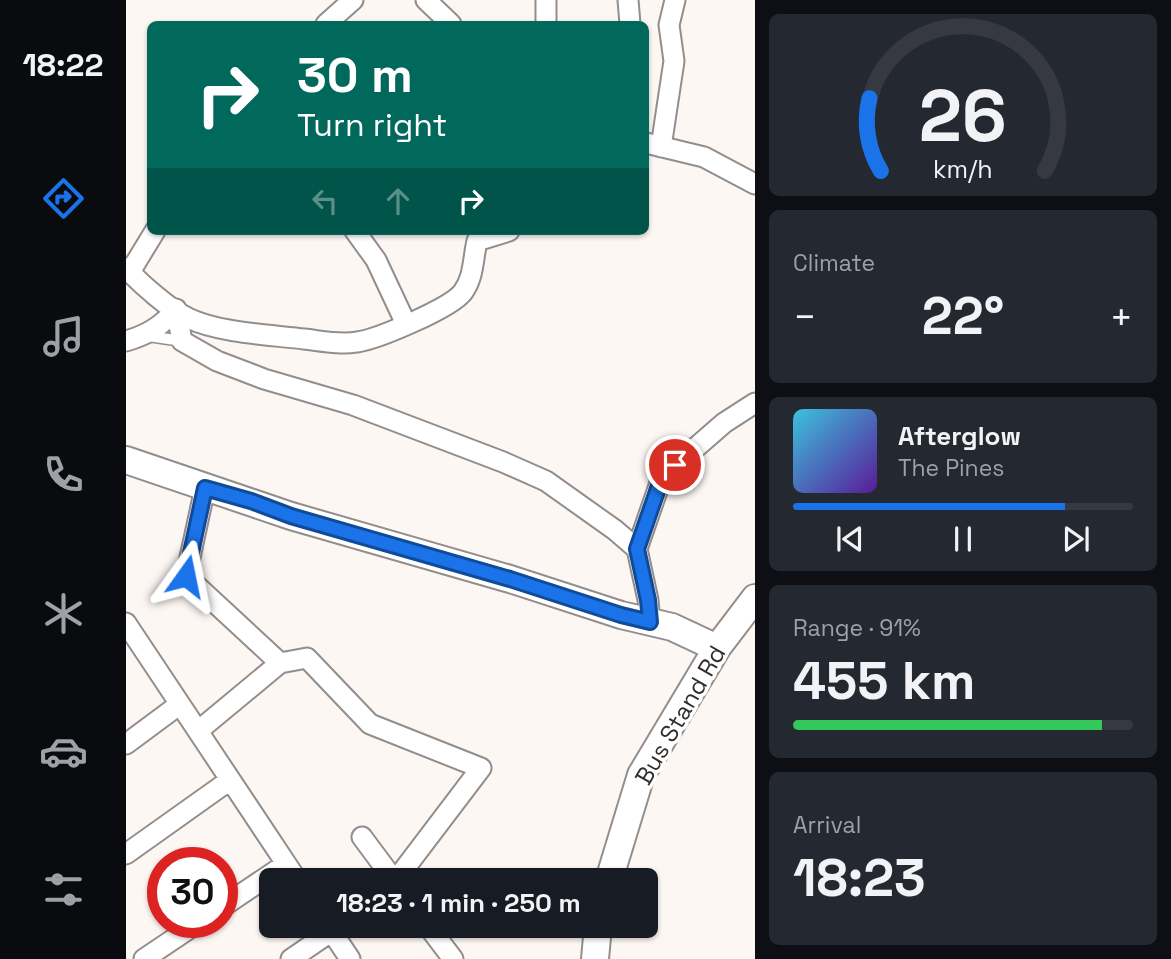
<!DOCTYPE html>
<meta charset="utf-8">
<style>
:root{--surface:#171b24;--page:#242831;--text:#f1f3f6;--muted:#9ea1a6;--line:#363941;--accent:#1a73e8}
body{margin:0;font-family:"Space Grotesk",sans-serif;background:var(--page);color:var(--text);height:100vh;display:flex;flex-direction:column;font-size:26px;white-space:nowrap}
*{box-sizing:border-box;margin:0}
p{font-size:23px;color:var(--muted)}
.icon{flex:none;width:38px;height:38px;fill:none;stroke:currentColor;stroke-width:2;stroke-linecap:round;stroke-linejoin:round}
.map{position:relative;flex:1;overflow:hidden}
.panel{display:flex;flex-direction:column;gap:14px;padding:14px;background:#0d0f14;width:416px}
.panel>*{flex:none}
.hud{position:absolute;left:21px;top:21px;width:502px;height:214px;border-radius:10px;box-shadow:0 2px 5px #0004;background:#00695c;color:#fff;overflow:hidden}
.speed{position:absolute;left:21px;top:847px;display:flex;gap:14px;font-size:35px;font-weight:700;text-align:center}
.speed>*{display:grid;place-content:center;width:91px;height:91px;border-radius:50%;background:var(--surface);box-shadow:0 2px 5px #0004;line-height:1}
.speed .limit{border:10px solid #d22;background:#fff;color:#111}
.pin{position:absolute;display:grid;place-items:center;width:60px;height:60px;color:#fff;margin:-30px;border:4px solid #fff;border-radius:50%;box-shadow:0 2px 7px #0007}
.me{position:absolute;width:77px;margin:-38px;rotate:12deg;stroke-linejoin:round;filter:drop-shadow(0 0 5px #0008)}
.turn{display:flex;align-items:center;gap:24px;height:147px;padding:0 35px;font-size:32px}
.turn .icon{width:91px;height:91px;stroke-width:2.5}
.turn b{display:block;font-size:49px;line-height:60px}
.lanes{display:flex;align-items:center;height:66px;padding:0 35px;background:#0003;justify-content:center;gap:35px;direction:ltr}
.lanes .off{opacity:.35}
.big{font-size:52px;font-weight:700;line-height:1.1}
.panel .tile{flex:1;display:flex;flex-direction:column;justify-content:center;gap:10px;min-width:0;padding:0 24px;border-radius:10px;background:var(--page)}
.panel .dial{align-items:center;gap:0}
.dial svg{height:182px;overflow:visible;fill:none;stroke:var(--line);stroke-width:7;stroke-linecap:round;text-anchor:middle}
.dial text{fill:var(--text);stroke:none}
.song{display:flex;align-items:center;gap:21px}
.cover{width:84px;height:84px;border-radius:10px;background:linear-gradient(135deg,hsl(190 70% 55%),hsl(270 70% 35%))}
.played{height:7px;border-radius:4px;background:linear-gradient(90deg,var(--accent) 80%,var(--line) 80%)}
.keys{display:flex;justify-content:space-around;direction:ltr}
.heat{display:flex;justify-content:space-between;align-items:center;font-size:38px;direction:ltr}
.charge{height:10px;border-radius:5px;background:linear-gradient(90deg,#34c759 91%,var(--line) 0)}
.trip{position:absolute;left:133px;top:868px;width:399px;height:70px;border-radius:10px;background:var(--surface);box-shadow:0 2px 5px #0004;font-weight:700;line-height:70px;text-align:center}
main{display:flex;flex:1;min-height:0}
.dock{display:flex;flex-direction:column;width:126px;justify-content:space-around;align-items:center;background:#090b0e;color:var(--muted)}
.dock .icon{width:49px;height:49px}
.dock .on{color:var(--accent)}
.dock b{font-size:32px;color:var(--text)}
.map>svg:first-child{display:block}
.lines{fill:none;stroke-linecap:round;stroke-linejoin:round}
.lane-casing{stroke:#938d8b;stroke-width:13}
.street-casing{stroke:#938d8b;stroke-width:23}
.secondary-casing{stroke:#938d8b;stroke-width:30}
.lane{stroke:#fff;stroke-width:10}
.street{stroke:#fff;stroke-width:19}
.secondary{stroke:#fff;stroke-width:26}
.route-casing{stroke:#114b97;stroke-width:18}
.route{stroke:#1a73e8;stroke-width:12}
.labels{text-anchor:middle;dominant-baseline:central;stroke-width:7;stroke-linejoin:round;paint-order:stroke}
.street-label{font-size:24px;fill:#312f2e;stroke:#fff}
</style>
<main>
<nav class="dock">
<b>18:22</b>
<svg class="icon on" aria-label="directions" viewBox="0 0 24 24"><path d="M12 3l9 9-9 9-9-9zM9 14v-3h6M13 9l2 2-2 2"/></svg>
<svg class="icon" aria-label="music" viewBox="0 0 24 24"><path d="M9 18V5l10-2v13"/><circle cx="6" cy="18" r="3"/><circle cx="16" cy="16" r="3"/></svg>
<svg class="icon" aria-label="phone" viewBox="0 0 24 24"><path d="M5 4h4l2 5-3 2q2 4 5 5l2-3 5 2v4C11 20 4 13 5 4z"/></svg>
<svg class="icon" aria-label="climate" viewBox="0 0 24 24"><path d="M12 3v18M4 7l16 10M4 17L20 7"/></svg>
<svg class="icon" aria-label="car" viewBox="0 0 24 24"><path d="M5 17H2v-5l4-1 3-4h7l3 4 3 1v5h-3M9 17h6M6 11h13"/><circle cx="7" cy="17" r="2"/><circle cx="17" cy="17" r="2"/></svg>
<svg class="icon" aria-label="filters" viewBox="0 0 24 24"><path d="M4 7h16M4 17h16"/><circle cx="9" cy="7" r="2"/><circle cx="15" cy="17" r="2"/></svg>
</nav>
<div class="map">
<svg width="629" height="959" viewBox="0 0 629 959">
<rect width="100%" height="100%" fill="#fdf7f4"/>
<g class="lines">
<defs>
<path id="lane" d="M22 336 56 341"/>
<path id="street" d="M300 0 325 24
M502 0 504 24
M200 24 227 0
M420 24V0
M520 143 578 157 629 184
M535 147 548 61 543 25 549 0
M229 231 250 260 280 324
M0 268C14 283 44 310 62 318 93 333 145 335 178 339 196 341 214 345 231 342 252 339 325 308 337 292 348 277 347 258 351 241L383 231
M4 272 29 231
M50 309 56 341 91 361 138 379 227 405 377 462 420 481 489 530 511 549 522 600 524 622
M0 341C21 335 36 326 50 309
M79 488 60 576 154 663 181 658 244 724 355 768 270 880
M511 549 536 477 598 423 629 403
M0 623 171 880
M72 731 154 663
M0 744 54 704
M236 837 268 880
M0 854 104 780
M96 907 160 864
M202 926 224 959
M302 926 327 959
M18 959 73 922
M165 959 206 931"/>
<path id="secondary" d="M0 460 165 516 384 579 495 615 546 627 591 648
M483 880 515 775 591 648 629 598
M469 959 472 926"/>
</defs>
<use href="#lane" class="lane-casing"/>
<use href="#street" class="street-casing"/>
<use href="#secondary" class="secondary-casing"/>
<use href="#lane" class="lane"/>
<use href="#street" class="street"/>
<use href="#secondary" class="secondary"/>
</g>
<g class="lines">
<defs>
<path id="route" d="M60 576 79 488 125 501 165 516 384 579 495 615 524 622 522 600 511 549 536 477 549 465"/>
</defs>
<use href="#route" class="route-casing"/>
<use href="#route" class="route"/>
</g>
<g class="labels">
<g class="street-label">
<text transform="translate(554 715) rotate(-60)">Bus Stand Rd</text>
</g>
</g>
</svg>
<div class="speed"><div class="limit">30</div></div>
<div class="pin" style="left:549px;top:465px;background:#d93025"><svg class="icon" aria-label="arrive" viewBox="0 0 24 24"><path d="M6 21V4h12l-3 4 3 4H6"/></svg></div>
<svg class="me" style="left:60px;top:576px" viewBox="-20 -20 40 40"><path d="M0-17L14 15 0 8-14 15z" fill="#1a73e8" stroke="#fff" stroke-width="4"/></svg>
<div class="trip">18:23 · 1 min · 250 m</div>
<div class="hud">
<div class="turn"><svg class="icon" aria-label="right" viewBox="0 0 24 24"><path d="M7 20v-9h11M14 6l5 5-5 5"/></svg><div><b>30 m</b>Turn right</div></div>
<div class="lanes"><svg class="icon off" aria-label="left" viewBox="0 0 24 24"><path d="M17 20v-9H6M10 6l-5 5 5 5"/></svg><svg class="icon off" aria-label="ahead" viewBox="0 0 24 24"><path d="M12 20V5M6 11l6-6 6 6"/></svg><svg class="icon" aria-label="right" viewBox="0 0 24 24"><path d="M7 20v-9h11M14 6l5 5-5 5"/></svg></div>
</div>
</div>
<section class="panel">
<div class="tile dial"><svg viewBox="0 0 100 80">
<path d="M14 69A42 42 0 1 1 86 69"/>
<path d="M14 69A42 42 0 0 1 9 37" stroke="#1a73e8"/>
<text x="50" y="56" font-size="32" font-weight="700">26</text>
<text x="50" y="72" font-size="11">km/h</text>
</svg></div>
<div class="tile"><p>Climate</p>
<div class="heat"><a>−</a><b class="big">22°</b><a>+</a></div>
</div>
<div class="tile">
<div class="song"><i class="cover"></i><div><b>Afterglow</b><p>The Pines</p></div></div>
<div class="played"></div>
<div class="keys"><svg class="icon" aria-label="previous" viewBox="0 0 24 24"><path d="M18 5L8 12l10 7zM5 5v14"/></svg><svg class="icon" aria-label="pause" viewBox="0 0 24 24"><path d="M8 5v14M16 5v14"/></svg><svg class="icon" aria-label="next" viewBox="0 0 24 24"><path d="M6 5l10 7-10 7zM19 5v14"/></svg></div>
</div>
<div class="tile"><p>Range · 91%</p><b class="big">455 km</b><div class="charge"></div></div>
<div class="tile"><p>Arrival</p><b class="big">18:23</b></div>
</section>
</main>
